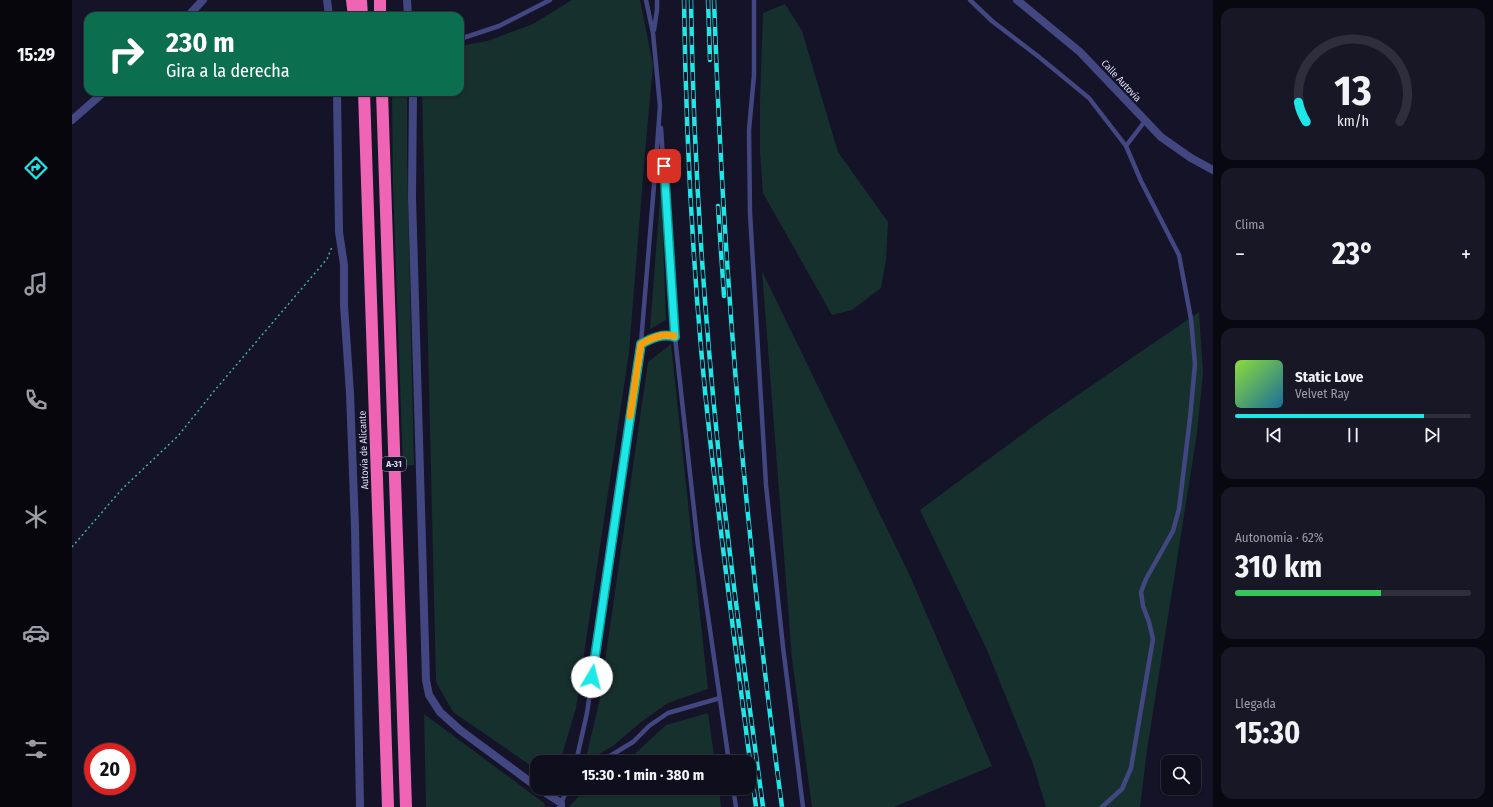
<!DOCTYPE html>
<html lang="es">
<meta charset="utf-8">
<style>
:root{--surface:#0f0e1d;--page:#181726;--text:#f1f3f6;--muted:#9b9ca4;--line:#2f2e3b;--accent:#1de7e7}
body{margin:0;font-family:"Fira Sans Condensed",sans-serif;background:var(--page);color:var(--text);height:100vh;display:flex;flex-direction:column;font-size:15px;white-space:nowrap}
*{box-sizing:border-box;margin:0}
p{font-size:13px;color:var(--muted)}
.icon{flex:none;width:22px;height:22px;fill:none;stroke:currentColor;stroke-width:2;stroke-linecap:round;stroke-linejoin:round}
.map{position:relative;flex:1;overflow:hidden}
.panel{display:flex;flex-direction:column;gap:8px;padding:8px;background:#080810;width:280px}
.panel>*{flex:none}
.banner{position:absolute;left:12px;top:12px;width:380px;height:84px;border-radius:12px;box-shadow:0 1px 3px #0004,0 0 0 1px var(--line);background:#0b6e4f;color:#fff;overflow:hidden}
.buttons{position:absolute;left:1089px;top:755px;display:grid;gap:8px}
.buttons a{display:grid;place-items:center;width:40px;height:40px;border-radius:8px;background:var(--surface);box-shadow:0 1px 3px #0004,0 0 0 1px var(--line);font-size:20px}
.speed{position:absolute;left:12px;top:743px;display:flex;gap:8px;font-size:20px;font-weight:700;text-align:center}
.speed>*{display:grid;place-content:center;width:52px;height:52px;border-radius:50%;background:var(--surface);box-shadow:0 1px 3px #0004,0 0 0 1px var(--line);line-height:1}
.speed .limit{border:6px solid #d22;background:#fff;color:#111}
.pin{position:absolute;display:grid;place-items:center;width:34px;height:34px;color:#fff;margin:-17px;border-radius:8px;box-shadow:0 2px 6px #0006}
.me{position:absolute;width:44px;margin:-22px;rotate:8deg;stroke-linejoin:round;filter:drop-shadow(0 0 3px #0008)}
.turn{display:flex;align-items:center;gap:14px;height:84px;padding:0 16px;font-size:18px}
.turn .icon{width:52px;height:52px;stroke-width:2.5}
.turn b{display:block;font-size:28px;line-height:34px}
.big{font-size:30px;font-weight:700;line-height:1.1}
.panel .tile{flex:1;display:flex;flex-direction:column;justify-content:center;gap:6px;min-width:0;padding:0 14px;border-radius:12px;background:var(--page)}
.panel .dial{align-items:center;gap:0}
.dial svg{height:104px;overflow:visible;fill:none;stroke:var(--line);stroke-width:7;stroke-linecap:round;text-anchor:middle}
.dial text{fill:var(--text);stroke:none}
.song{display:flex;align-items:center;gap:12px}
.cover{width:48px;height:48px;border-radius:6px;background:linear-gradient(135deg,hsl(90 70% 55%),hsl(200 70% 35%))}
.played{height:4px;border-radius:2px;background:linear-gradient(90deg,var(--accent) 80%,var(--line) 80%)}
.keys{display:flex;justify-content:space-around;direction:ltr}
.heat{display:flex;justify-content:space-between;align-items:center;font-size:22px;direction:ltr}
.charge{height:6px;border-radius:3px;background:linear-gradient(90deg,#34c759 62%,var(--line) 0)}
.trip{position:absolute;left:458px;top:755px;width:226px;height:40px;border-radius:12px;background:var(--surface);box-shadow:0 1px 3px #0004,0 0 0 1px var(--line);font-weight:700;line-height:40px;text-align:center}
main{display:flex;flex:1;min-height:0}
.dock{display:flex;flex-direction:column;width:72px;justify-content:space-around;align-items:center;background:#06060c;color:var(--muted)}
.dock .icon{width:28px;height:28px}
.dock .active{color:var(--accent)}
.dock b{font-size:18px;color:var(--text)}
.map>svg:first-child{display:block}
.green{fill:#16302d}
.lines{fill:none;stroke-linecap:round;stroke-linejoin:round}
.path{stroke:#3daf9d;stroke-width:1.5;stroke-dasharray:2 3;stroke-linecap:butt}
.service{stroke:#434781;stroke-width:4.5}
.minor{stroke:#434781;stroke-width:8}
.motorway{stroke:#ef64b4;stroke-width:12}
.rail-casing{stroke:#1de7e7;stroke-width:4.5}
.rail{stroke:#141327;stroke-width:3;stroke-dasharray:9;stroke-linecap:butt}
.route-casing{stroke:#139696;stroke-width:10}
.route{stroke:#1de7e7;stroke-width:7}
.slow{stroke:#f59e0b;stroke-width:7}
.labels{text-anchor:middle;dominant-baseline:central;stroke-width:4;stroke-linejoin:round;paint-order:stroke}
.shield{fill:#141327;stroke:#a1a0bb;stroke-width:1}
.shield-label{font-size:9px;font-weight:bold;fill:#ddddfb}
.street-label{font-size:10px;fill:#ddddfb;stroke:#141327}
</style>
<main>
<nav class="dock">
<b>15:29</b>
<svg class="icon active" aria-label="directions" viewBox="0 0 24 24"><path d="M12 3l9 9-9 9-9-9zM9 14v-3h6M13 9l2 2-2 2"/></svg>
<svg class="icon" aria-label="music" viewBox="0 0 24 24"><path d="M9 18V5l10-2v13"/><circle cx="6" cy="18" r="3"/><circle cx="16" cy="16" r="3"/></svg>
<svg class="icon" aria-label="phone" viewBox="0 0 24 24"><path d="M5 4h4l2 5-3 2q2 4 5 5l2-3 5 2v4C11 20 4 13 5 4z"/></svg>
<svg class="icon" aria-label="climate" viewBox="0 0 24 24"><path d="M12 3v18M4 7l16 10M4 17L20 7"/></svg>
<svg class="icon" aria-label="car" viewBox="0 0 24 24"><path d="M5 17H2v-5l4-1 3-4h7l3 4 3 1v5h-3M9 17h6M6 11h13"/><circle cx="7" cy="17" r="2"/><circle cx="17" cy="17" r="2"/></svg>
<svg class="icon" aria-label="filters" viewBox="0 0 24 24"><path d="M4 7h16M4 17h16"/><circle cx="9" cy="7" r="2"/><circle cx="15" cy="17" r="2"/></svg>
</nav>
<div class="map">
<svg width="1141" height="807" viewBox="0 0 1141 807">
<rect width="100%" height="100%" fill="#141327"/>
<path class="green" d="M500 0H568L581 65 573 153 557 352 504 708 488 762H465V770L381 712 364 682 350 92H388V46L415 41 461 24Z
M713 4 730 31 766 152 816 222 814 260 809 288 780 310 760 315 691 193 688 152V101L691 13Z
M320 92H335V156L342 465 331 466 321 186Z
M589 184 594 320 578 329Z
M690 271 838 576 920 766 822 807H740L720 659Z
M1127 312 1131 373 1125 433 1075 750 1068 807H974L961 764 915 650 848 510 975 416Z
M599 344 636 689 596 703 569 722 541 746 513 762 527 703 576 362Z
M636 713 643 762H554L594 725Z
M352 714 472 803 473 807H354Z
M514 788H647L649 807H497Z"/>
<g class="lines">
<path class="path" d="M0 547 50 489 106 436 143 390 255 259 260 247"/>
<path class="service" d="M682 0V75L677 130 678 213 694 485 711 647 731 807
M898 0 920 21 967 57 1017 98 1054 146 1073 121
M582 30 585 10V0
M388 38H391L427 26 478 0
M589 128 603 337 626 546 657 762
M569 343C580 338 591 333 603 337
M504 762 515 713 569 343 584 161 588 106 581 33 574 0
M528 762 561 742 577 726 596 713 648 698
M661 788 664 807
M489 803 496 788
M1030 807 1050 789 1059 768 1081 639 1077 622 1071 606 1069 592 1074 579 1101 531 1107 509 1118 418 1123 364 1119 319 1107 255 1069 181 1054 146"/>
<path class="minor" d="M255 0 257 16
M335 0 336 16
M945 0 1008 52 1089 137 1119 158 1141 170
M116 16 131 0
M265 92 267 232 272 265V305L278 393 283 527 288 807
M341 92 340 197 354 680 357 695 368 712 388 730 465 787
M0 120 32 92
M466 788 489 803V807"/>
<path class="motorway" d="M280 0 282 16
M289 0 290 16
M308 0V16
M292 92 316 807
M310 92 334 807"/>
<defs>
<path id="rail" d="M612 0C614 146 622 294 638 439 652 562 668 685 684 807
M619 0C621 149 631 299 646 447 658 568 675 687 691 807
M636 0 638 60
M642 0C651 270 674 540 710 807
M646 206 652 296"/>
</defs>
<use href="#rail" class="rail-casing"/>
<use href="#rail" class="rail"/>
</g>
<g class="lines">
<defs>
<path id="route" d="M520 677 569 344C580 338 591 333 603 337L592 166"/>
</defs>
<use href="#route" class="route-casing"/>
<use href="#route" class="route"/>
<path class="slow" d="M558 416 569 344C580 338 590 333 602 336"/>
</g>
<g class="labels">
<rect class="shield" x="310" y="457" width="24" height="14" rx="3"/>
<g class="shield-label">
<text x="322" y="464">A-31</text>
</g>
<g class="street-label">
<text transform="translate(1049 81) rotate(47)">Calle Autovía</text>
<text transform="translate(292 450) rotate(-92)">Autovía de Alicante</text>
</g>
</g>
</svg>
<div class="buttons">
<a><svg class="icon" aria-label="search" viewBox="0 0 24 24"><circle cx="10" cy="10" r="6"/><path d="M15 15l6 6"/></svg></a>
</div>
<div class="speed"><div class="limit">20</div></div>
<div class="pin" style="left:592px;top:166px;background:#d93025"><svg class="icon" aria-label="arrive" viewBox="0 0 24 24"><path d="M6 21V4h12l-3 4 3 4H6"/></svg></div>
<svg class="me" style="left:520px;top:677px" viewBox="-20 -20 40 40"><circle r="19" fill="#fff"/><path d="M0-13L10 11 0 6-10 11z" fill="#1de7e7"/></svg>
<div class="trip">15:30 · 1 min · 380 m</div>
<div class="banner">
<div class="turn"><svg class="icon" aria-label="right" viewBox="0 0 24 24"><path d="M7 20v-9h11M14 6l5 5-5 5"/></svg><div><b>230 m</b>Gira a la derecha</div></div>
</div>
</div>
<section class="panel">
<div class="tile dial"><svg viewBox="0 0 100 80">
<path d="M14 69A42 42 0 1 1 86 69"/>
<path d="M14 69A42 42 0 0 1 8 54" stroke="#1de7e7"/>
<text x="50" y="56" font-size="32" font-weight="700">13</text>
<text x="50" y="72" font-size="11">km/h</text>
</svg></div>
<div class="tile"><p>Clima</p>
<div class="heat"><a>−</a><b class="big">23°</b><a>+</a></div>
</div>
<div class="tile">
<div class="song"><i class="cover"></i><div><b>Static Love</b><p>Velvet Ray</p></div></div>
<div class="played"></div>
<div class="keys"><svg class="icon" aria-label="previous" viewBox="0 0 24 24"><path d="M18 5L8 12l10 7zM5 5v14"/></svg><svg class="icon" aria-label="pause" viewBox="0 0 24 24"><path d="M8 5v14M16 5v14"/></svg><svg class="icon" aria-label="next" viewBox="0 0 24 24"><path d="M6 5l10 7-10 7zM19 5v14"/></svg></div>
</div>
<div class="tile"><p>Autonomía · 62%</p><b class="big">310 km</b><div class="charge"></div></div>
<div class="tile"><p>Llegada</p><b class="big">15:30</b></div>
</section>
</main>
